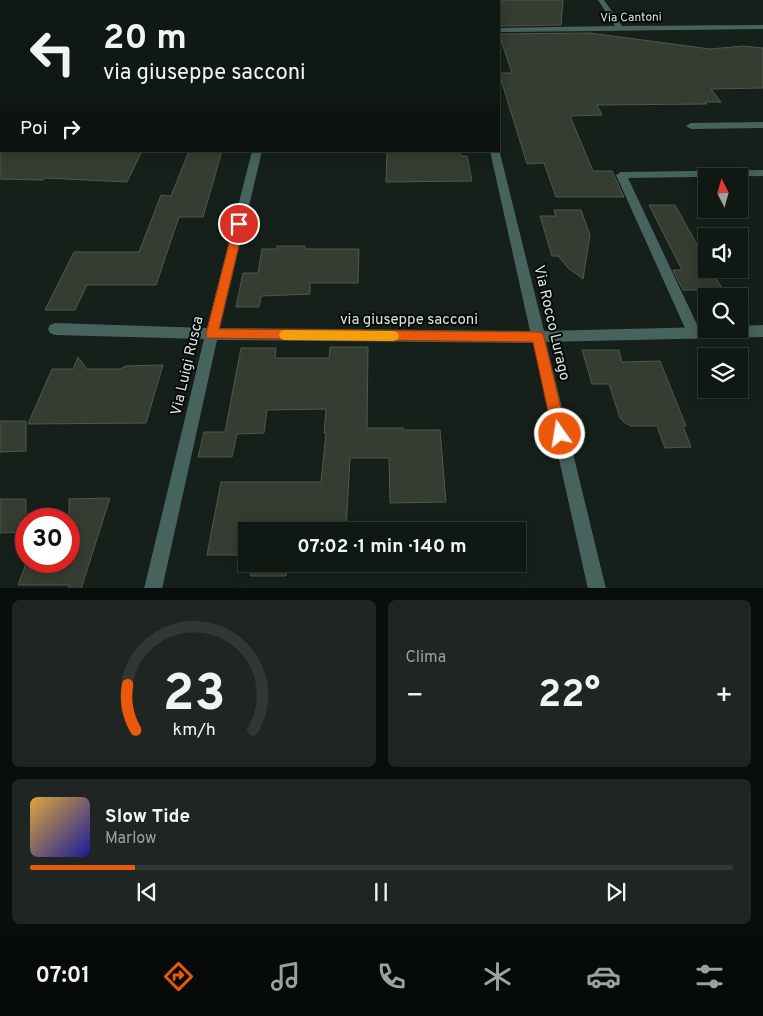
<!DOCTYPE html>
<html lang="it">
<meta charset="utf-8">
<style>
:root{--surface:#101814;--page:#1e2522;--text:#f1f3f6;--muted:#9ca0a0;--line:#303734;--accent:#ea580c}
body{margin:0;font-family:Overpass,sans-serif;background:var(--page);color:var(--text);height:100vh;display:flex;flex-direction:column;font-size:19px;white-space:nowrap}
*{box-sizing:border-box;margin:0}
p{font-size:16px;color:var(--muted)}
.icon{flex:none;width:28px;height:28px;fill:none;stroke:currentColor;stroke-width:2;stroke-linecap:round;stroke-linejoin:round}
.map{position:relative;height:588px;overflow:hidden}
.panel{display:flex;flex-direction:column;gap:12px;padding:12px;background:#090d0b;flex:1}
.panel>*{flex:none}
.banner{position:absolute;left:0px;top:0px;width:500px;height:152px;box-shadow:0 2px 12px #0003,0 0 0 1px var(--line);background:#101814;color:var(--text);overflow:hidden}
.needle{width:32px;rotate:354deg}
.tools{position:absolute;left:698px;top:168px;display:grid;gap:10px}
.tools a{display:grid;place-items:center;width:50px;height:50px;border-radius:0px;background:var(--surface);box-shadow:0 2px 12px #0003,0 0 0 1px var(--line);font-size:25px}
.speed{position:absolute;left:15px;top:508px;display:flex;gap:10px;font-size:25px;font-weight:700;text-align:center}
.speed>*{display:grid;place-content:center;width:65px;height:65px;border-radius:50%;background:var(--surface);box-shadow:0 2px 12px #0003,0 0 0 1px var(--line);line-height:1}
.speed .limit{border:8px solid #d22;background:#fff;color:#111}
.pin{position:absolute;display:grid;place-items:center;width:42px;height:42px;color:#fff;margin:-21px;border:2px solid #fff;border-radius:50%;box-shadow:0 1px 5px #0007}
.me{position:absolute;width:55px;margin:-28px;rotate:347deg;stroke-linejoin:round;filter:drop-shadow(0 0 4px #0008)}
.turn{display:flex;align-items:center;gap:18px;height:105px;padding:0 20px;font-size:22px}
.turn .icon{width:65px;height:65px;stroke-width:2.5}
.turn b{display:block;font-size:35px;line-height:42px}
.then{display:flex;align-items:center;height:48px;padding:0 20px;background:#0003;gap:10px;font-size:19px}
.big{font-size:38px;font-weight:700;line-height:1.1}
.panel .widget{flex:1;display:flex;flex-direction:column;justify-content:center;gap:8px;min-width:0;padding:0 18px;border-radius:8px;background:var(--page)}
.panel .dial{align-items:center;gap:0}
.dial svg{height:130px;overflow:visible;fill:none;stroke:var(--line);stroke-width:7;stroke-linecap:round;text-anchor:middle}
.dial text{fill:var(--text);stroke:none}
.song{display:flex;align-items:center;gap:15px}
.cover{width:60px;height:60px;border-radius:8px;background:linear-gradient(135deg,hsl(40 70% 55%),hsl(240 70% 35%))}
.played{height:5px;border-radius:2px;background:linear-gradient(90deg,var(--accent) 15%,var(--line) 15%)}
.keys{display:flex;justify-content:space-around;direction:ltr}
.heat{display:flex;justify-content:space-between;align-items:center;font-size:28px;direction:ltr}
.panel .tiles{flex:1;display:grid;gap:12px;grid-template-columns:1fr 1fr}
.widget:last-child{grid-column:span 2}
.trip{position:absolute;left:238px;top:522px;width:288px;height:50px;border-radius:0px;background:var(--surface);box-shadow:0 2px 12px #0003,0 0 0 1px var(--line);font-weight:700;line-height:50px;text-align:center}
.menu{display:flex;height:80px;justify-content:space-around;align-items:center;background:#060a08;color:var(--muted)}
.menu .icon{width:35px;height:35px}
.menu .current{color:var(--accent)}
.menu b{font-size:22px;color:var(--text)}
.map>svg:first-child{display:block}
.building{fill:#353c31;stroke:#50574c}
.lines{fill:none;stroke-linecap:round;stroke-linejoin:round}
.lane{fill:#47635d;fill-rule:evenodd}
.street{fill:#47635d;fill-rule:evenodd}
.route{fill:#ea580c;stroke:#983908}
.slow{fill:#f59e0b}
.labels{text-anchor:middle;dominant-baseline:central;stroke-width:4;stroke-linejoin:round;paint-order:stroke}
.far-street-label{font-size:12px;fill:#dbe2de;stroke:#050906}
.street-label{font-size:15px;fill:#dbe2de;stroke:#050906}
</style>
<div class="map">
<svg width="763" height="589" viewBox="0 0 763 589">
<rect width="100%" height="100%" fill="#15201a"/>
<path class="building" d="M488 0H563L561 25 499 26V1Z
M590 33 710 49 743 46 763 48V88L711 89 721 102H705L707 104 597 105 602 115 570 116 593 171H612L624 197H556L544 163 527 164 499 73H512L499 34Z
M0 151H142L127 182 45 178 43 180 0 179Z
M189 151H222L203 217H179L156 285H87L75 310H45L74 252H139L161 195 171 196Z
M387 151H460L461 156H467L472 181 386 182Z
M649 205H675L706 261V269H711L723 290H683L673 270H682Z
M554 210H581L590 235 583 279 568 268 558 256H552L540 216H556Z
M277 246H305V249H359L358 283H310V294L261 296 259 307H236L243 273H258L262 249H277Z
M330 347H368L367 428H403V430H440L446 502 390 503 389 458H350L346 531H246V555H207L221 482H321L326 433H324L326 409 267 410 264 433 237 434 232 457H198L204 432H225L241 348H276L275 358H329Z
M582 350H619L622 362 660 361 686 426H683L691 447 665 448 657 426H631L625 423 620 418 609 384H592Z
M78 357 87 369H120L126 366 163 365 146 423 28 424 52 369H73Z
M0 421H26V451L0 452Z
M110 498 81 589H69V585H18L27 561H69V499Z
M0 499H26V532L0 533Z
M252 564H287L286 576H250Z"/>
<g class="lines">
<path class="lane" d="M763 122V128L691 129 686 126 691 123Z
M763 170V176L628 178 701 333 699 337 694 339 689 337 616 175 621 172Z"/>
<path class="street" d="M290 0H296V1H290Z
M457 0H463V1H457Z
M598 0H604L622 26 763 25V29L499 32V28L615 26Z
M0 22H1V26H0Z
M0 100H1V106H0Z
M499 149 544 331 706 327V329H739V326L763 325V337L546 342 606 589H588L533 343 217 340 162 589H144L204 339 55 335 50 333 48 329 50 325 55 323 207 328 252 151H262L220 328 530 331 490 151H499Z"/>
</g>
<path class="route" d="M239 221 244 224 219 329 538 332 542 333 544 337 567 434 565 439 560 440 555 439 553 434 533 342 207 338 206 334 234 224Z"/>
<path class="slow" d="M285 330 393 331 397 332 399 336 397 340 393 341 285 340 281 339 279 335 281 331Z"/>
<g class="labels">
<g class="far-street-label">
<text transform="translate(631 18) rotate(-1)">Via Cantoni</text>
</g>
<g class="street-label">
<text x="409" y="320">via giuseppe sacconi</text>
<text transform="translate(551 323) rotate(77)">Via Rocco Lurago</text>
<text transform="translate(188 366) rotate(-77)">Via Luigi Rusca</text>
</g>
</g>
</svg>
<div class="tools">
<a><svg class="needle" viewBox="-14 -14 28 28"><path d="M0-13l5 13h-10z" fill="#e53935"/><path d="M0 13l5-13h-10z" fill="#9ca0a0"/></svg></a>
<a><svg class="icon" aria-label="sound" viewBox="0 0 24 24"><path d="M4 9h4l5-4v14l-5-4H4zM17 9q2 3 0 6"/></svg></a>
<a><svg class="icon" aria-label="search" viewBox="0 0 24 24"><circle cx="10" cy="10" r="6"/><path d="M15 15l6 6"/></svg></a>
<a><svg class="icon" aria-label="layers" viewBox="0 0 24 24"><path d="M12 4l9 5-9 5-9-5zM3 14l9 5 9-5"/></svg></a>
</div>
<div class="speed"><div class="limit">30</div></div>
<div class="pin" style="left:239px;top:224px;background:#d93025"><svg class="icon" aria-label="arrive" viewBox="0 0 24 24"><path d="M6 21V4h12l-3 4 3 4H6"/></svg></div>
<svg class="me" style="left:560px;top:434px" viewBox="-20 -20 40 40"><circle r="17" fill="#ea580c" stroke="#fff" stroke-width="3"/><path d="M0-11L8 9 0 5-8 9z" fill="#fff"/></svg>
<div class="trip">07:02 · 1 min · 140 m</div>
<div class="banner">
<div class="turn"><svg class="icon" aria-label="left" viewBox="0 0 24 24"><path d="M17 20v-9H6M10 6l-5 5 5 5"/></svg><div><b>20 m</b>via giuseppe sacconi</div></div>
<div class="then">Poi<svg class="icon" aria-label="right" viewBox="0 0 24 24"><path d="M7 20v-9h11M14 6l5 5-5 5"/></svg></div>
</div>
</div>
<section class="panel">
<div class="tiles">
<div class="widget dial"><svg viewBox="0 0 100 80">
<path d="M14 69A42 42 0 1 1 86 69"/>
<path d="M14 69A42 42 0 0 1 9 41" stroke="#ea580c"/>
<text x="50" y="56" font-size="32" font-weight="700">23</text>
<text x="50" y="72" font-size="11">km/h</text>
</svg></div>
<div class="widget"><p>Clima</p>
<div class="heat"><a>−</a><b class="big">22°</b><a>+</a></div>
</div>
<div class="widget">
<div class="song"><i class="cover"></i><div><b>Slow Tide</b><p>Marlow</p></div></div>
<div class="played"></div>
<div class="keys"><svg class="icon" aria-label="previous" viewBox="0 0 24 24"><path d="M18 5L8 12l10 7zM5 5v14"/></svg><svg class="icon" aria-label="pause" viewBox="0 0 24 24"><path d="M8 5v14M16 5v14"/></svg><svg class="icon" aria-label="next" viewBox="0 0 24 24"><path d="M6 5l10 7-10 7zM19 5v14"/></svg></div>
</div>
</div>
</section>
<nav class="menu">
<b>07:01</b>
<svg class="icon current" aria-label="directions" viewBox="0 0 24 24"><path d="M12 3l9 9-9 9-9-9zM9 14v-3h6M13 9l2 2-2 2"/></svg>
<svg class="icon" aria-label="music" viewBox="0 0 24 24"><path d="M9 18V5l10-2v13"/><circle cx="6" cy="18" r="3"/><circle cx="16" cy="16" r="3"/></svg>
<svg class="icon" aria-label="phone" viewBox="0 0 24 24"><path d="M5 4h4l2 5-3 2q2 4 5 5l2-3 5 2v4C11 20 4 13 5 4z"/></svg>
<svg class="icon" aria-label="climate" viewBox="0 0 24 24"><path d="M12 3v18M4 7l16 10M4 17L20 7"/></svg>
<svg class="icon" aria-label="car" viewBox="0 0 24 24"><path d="M5 17H2v-5l4-1 3-4h7l3 4 3 1v5h-3M9 17h6M6 11h13"/><circle cx="7" cy="17" r="2"/><circle cx="17" cy="17" r="2"/></svg>
<svg class="icon" aria-label="filters" viewBox="0 0 24 24"><path d="M4 7h16M4 17h16"/><circle cx="9" cy="7" r="2"/><circle cx="15" cy="17" r="2"/></svg>
</nav>
